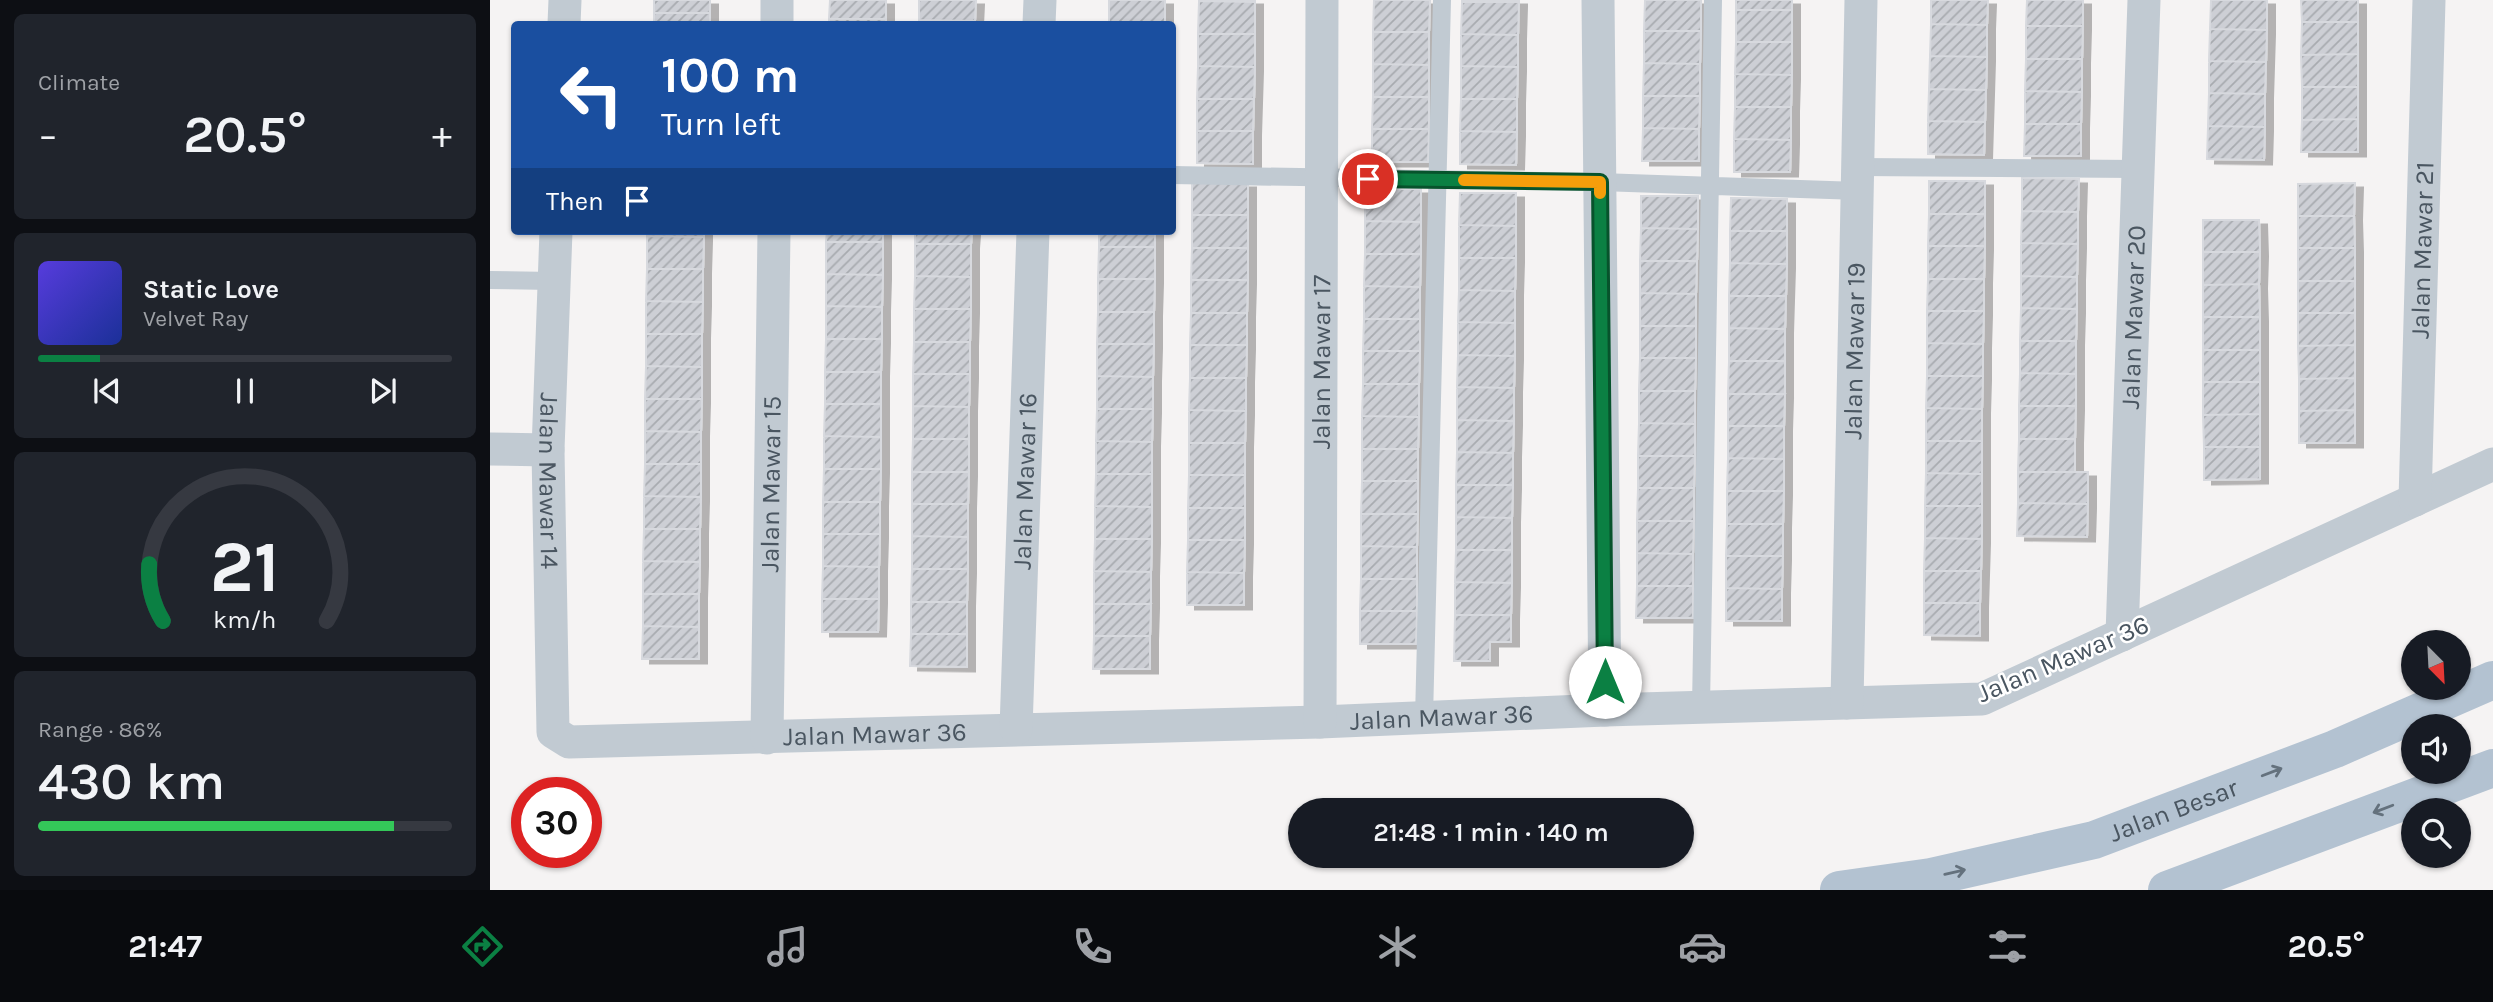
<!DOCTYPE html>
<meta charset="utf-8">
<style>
:root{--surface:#171b24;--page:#20242c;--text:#f1f3f6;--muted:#9ea1a6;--line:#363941;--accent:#0b8043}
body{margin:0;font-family:Karla,sans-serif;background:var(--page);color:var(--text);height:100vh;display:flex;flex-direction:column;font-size:26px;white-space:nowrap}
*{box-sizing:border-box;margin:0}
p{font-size:23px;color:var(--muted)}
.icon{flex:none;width:38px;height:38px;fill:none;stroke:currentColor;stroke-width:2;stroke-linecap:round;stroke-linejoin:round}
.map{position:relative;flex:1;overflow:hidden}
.sheet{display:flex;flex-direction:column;gap:14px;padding:14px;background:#0d0f14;width:490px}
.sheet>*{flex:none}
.hud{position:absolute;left:21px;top:21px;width:665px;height:214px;border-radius:7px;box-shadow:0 2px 5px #0004;background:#1a4fa0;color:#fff;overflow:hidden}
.needle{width:46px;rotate:156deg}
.tools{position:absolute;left:1911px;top:630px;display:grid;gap:14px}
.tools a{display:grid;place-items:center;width:70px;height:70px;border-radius:50%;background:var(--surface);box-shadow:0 2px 5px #0004;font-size:35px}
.speed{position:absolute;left:21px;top:777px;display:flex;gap:14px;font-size:35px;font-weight:700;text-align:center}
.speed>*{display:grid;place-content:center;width:91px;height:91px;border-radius:50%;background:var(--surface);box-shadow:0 2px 5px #0004;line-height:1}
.speed .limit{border:10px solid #d22;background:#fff;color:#111}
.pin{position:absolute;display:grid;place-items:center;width:60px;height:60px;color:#fff;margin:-30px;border:4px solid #fff;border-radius:50%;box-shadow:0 2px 7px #0007}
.me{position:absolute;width:77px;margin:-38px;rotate:0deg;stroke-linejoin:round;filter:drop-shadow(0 0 5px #0008)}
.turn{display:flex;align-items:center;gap:24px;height:147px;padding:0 35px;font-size:32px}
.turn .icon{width:91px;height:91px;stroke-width:2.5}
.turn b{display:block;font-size:49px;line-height:60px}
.then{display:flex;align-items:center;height:66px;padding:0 35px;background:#0003;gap:14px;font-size:26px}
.big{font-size:52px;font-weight:600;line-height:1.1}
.sheet .card{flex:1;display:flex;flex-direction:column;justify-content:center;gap:10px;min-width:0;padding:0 24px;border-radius:10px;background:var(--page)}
.sheet .dial{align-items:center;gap:0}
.dial svg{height:182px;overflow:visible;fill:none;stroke:var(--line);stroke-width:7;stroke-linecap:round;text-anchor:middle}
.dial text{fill:var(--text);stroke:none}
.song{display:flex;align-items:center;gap:21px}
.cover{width:84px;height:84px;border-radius:10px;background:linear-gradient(135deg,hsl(250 70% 55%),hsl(230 70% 35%))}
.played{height:7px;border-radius:4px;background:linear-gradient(90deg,var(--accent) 15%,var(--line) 15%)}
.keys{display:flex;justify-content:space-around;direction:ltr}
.heat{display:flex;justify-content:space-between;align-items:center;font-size:38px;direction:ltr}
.charge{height:10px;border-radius:5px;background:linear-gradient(90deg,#34c759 86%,var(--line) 0)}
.trip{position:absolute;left:798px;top:798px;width:406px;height:70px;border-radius:35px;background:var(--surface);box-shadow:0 2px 5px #0004;font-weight:600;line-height:70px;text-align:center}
.menu{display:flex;height:112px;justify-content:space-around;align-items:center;background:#090b0e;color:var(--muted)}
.menu .icon{width:49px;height:49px}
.menu .on{color:var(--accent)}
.menu b{font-size:32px;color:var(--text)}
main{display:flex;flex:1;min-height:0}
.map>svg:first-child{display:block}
.building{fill:url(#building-hatch);stroke:#d7d9de;stroke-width:2;filter:url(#shadow)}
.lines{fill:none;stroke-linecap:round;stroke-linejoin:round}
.service{stroke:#c1cad2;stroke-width:18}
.minor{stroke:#c1cad2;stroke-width:33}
.primary{stroke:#b3c2d1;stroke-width:38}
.oneway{stroke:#64717d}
.route-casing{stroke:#07532c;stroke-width:18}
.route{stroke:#0b8043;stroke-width:12}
.slow{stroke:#f59e0b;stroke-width:12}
.labels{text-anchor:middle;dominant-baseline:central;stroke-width:5;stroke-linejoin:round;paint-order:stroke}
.street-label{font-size:26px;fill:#4a5661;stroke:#fff}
</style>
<main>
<section class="sheet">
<div class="card"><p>Climate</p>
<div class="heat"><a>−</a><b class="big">20.5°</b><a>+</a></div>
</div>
<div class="card">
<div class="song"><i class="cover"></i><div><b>Static Love</b><p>Velvet Ray</p></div></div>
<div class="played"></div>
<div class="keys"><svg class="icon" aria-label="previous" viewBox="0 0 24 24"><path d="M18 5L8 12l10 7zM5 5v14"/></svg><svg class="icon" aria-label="pause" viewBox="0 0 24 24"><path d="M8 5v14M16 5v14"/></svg><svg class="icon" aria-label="next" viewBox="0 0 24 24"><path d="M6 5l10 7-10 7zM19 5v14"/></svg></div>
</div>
<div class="card dial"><svg viewBox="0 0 100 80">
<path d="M14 69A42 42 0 1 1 86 69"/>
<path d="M14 69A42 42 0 0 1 8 44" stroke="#0b8043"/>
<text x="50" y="56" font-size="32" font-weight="700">21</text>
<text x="50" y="72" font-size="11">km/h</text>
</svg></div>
<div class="card"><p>Range · 86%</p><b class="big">430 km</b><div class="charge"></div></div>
</section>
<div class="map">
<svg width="2003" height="890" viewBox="0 0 2003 890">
<defs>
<pattern id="building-hatch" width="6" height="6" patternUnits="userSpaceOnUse" patternTransform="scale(1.75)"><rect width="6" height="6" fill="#cdcfd5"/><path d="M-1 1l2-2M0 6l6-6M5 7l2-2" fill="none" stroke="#a8abb0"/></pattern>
<filter id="shadow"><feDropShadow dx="8" dy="4.5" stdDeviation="0" flood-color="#0004"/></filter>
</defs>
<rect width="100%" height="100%" fill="#f5f3f3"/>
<path class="building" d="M164 0H220V13H164Z
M340 0H396V19H339Z
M429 0H486L485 21 429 20Z
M619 0H675V24H619Z
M709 0H765V2L709 1Z
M884 0H940L939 32H883Z
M972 0H1029V2H972Z
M1155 0H1211V31H1154Z
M1246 0H1302V10H1246Z
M1441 0H1498L1497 25 1441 24Z
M1537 0H1593V26H1536Z
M1721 0H1777V30L1720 29Z
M1811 0H1868V22H1812Z
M709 1 765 2V34H708Z
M972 2H1029L1028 35 971 34Z
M1246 10H1302V42H1246Z
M164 13H220V24H164Z
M339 19H396V24H339Z
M429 20 485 21V24H429Z
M1812 22H1868V54L1811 55Z
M1441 24 1497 25V57L1440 56Z
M1536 26H1593L1592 59H1536Z
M1720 29 1777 30 1776 62 1719 61Z
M1154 31H1211L1210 64 1154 63Z
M883 32H939V65L883 64Z
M708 34H765V67L708 66Z
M971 34 1028 35V67L971 66Z
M1246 42H1302V75L1245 74Z
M1868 54V87H1812L1811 55Z
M1440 56 1497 57 1496 90 1439 89Z
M1536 59H1592V92L1535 91Z
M1719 61 1776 62 1775 94 1719 93Z
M1154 63 1210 64V96H1153Z
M883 64 939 65V97H883Z
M708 66 765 67 764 99H707Z
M971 66 1028 67 1027 99H971Z
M1245 74 1302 75 1301 107H1245Z
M1812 87H1868V119L1812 120Z
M1439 89 1496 90 1495 122 1438 121Z
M1535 91 1592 92 1591 124H1535Z
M1719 93 1775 94V127L1718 126Z
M1153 96H1210L1209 129 1153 128Z
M883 97H939V129H882Z
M707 99H764L763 131H707Z
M971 99H1027V132L970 131Z
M1245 107H1301V140L1244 139Z
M1868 119V152H1811L1812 120Z
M1438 121 1495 122 1494 155 1438 154Z
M1535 124H1591V156H1534Z
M1718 126 1775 127 1774 160 1717 159Z
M1153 128 1209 129V161H1152Z
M882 129H939L938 162H882Z
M707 131H763V164L707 163Z
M970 131 1027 132 1026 165 970 164Z
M1244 139 1301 140 1300 172H1244Z
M1532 178 1589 179 1588 212 1532 211Z
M1439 181H1495V214H1439Z
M702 183H758V215H702Z
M1865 183 1864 216H1808V184Z
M875 189H931V222L875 221Z
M970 193H1026V226L969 225Z
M1151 196H1208V229L1151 228Z
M1241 198 1297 199V231H1240Z
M1532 211 1588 212V244L1531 243Z
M1439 214H1495V246H1438Z
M702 215H758V248H702Z
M1808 216H1864L1865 248H1808Z
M1713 220H1769L1770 252H1713Z
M875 221 931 222V254H875Z
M969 225 1026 226V258H969Z
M1151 228 1208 229 1207 261H1150Z
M157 231H214V237L157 236Z
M337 231H393V242H336Z
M425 231H482L481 244H425Z
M609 231H665V247H609Z
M1240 231H1297V264L1240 263Z
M157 236 214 237 213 269H157Z
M336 242H393V275L336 274Z
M1531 243 1588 244 1587 277 1531 276Z
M425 244H481V277L425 276Z
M1438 246H1495L1494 279H1438Z
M609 247H665V279H608Z
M702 248H758V280H701Z
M1808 248H1865V281H1808Z
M1713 252H1770L1769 284 1713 285Z
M875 254H931L930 287 874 286Z
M969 258H1026L1025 291 969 290Z
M1150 261H1207L1206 294 1150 293Z
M1240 263 1297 264 1296 296H1239Z
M157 269H213V302L156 301Z
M336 274 393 275 392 307 336 306Z
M425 276 481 277V309H424Z
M1531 276 1587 277V309L1531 308Z
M608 279H665L664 312H608Z
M1438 279H1494V311H1437Z
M701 280H758L757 313H701Z
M1808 281H1865V313H1808Z
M1769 284 1770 317H1713V285Z
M874 286 930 287V319H874Z
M969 290 1025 291V323L968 322Z
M1150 293 1206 294V326H1150Z
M1239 296H1296L1295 329 1239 328Z
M156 301 213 302 212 334H156Z
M336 306 392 307V339H336Z
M1531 308 1587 309 1586 341H1530Z
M424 309H481L480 342H424Z
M1437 311H1494L1493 344 1437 343Z
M608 312H664V344H607Z
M701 313H757V345H700Z
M1808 313H1865V345L1808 346Z
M1713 317H1770V350H1713Z
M874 319H930V351H873Z
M968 322 1025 323V356L968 355Z
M1150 326H1206V358H1150Z
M1239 328 1295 329V361H1239Z
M156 334H212V367L156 366Z
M336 339H392L391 372H335Z
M1530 341H1586V374L1530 373Z
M424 342H480V374H423Z
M1437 343 1493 344V376H1437Z
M607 344H664L663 377 607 376Z
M700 345H757L756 378H700Z
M1865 345V378L1809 379 1808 346Z
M1713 350H1770V382H1713Z
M873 351H930L929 384H873Z
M968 355 1025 356 1024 388 967 387Z
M1150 358H1206L1205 391H1149Z
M1239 361H1295V394H1238Z
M156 366 212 367V399H155Z
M335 372H391V404H335Z
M1530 373 1586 374V406H1529Z
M423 374H480L479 407 423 406Z
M607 376 663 377V409H607Z
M1437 376H1493L1492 409 1436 408Z
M700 378H756V411L699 410Z
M1865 378V410L1809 411V379Z
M1713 382H1770V414L1713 415Z
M873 384H929V417L872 416Z
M967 387 1024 388V421L967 420Z
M1149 391H1205V424L1149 423Z
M1238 394H1295L1294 426H1238Z
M155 399H212L211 432 155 431Z
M335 404H391V437L334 436Z
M423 406 479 407V439H423Z
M1529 406H1586L1585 439H1529Z
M1436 408 1492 409V441H1436Z
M607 409H663L662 442 606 441Z
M699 410 756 411 755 443H699Z
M1865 410V443H1809V411Z
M1770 414V447H1714L1713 415Z
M872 416 929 417 928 449H872Z
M967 420 1024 421 1023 453 967 452Z
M1149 423 1205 424V456H1148Z
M1238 426H1294V459L1238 458Z
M155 431 211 432V464H155Z
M334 436 391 437V469H334Z
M423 439H479V472H422Z
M1529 439H1585V472H1528Z
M606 441 662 442V474H606Z
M1436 441H1492V474L1436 473Z
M699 443H755V475H699Z
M1714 447H1770V479L1714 480Z
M872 449H928V481H872Z
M967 452 1023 453V485H966Z
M1148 456H1205L1204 488H1148Z
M1238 458 1294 459V491H1237Z
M155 464H211V497L154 496Z
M334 469H391L390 502H333Z
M422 472H479L478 504H422Z
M1528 472H1598V504L1528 503Z
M1436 473 1492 474V506H1435Z
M606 474H662V507L605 506Z
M699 475H755V508H698Z
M872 481H928V514H871Z
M966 485H1023L1022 518 966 517Z
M1148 488H1204V521H1147Z
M1237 491H1294L1293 524H1237Z
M154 496 211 497 210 529H154Z
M333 502H390V534H333Z
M1528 503 1598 504 1597 537 1527 536Z
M422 504H478V537L422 536Z
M605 506 662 507V539H605Z
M1435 506H1492V539L1435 538Z
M698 508H755V540H698Z
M871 514H928L927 547 871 546Z
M966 517 1022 518V550H966Z
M1147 521H1204L1203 554 1147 553Z
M1237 524H1293V556H1236Z
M154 529H210V562L153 561Z
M333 534H390L389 567 333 566Z
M422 536 478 537V569H422Z
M1435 538 1492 539 1491 571H1434Z
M605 539H662L661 572 604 571Z
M698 540H755L754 573 697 572Z
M871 546 927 547V579H871Z
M966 550H1022V583L965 582Z
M1147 553 1203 554V586H1147Z
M1236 556H1293L1292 589 1236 588Z
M153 561 210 562 209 594H153Z
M333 566 389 567V599H332Z
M422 569H478L477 602H421Z
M604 571 661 572V604H604Z
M1434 571H1491L1490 603H1434Z
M697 572 754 573V605H697Z
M871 579H927V611H870Z
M965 582 1022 583 1021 615H965Z
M1147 586H1203V618H1146Z
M1236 588 1292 589V621H1236Z
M153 594H209V627L153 626Z
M332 599H389L388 632H332Z
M421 602H477V634H421Z
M1434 603H1490V636L1434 635Z
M604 604H661L660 636H604Z
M870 611H927L926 644H870Z
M965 615H1021V642H1000V661H964Z
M153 626 209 627V659H152Z
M421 634H477V667L420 666Z
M604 636H660V669H603Z"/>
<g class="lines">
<path class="service" d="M1369 167 1648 169
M682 175 1110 182 1369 191
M0 280 64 281
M1211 707 1223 0
M934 718 952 0"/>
<g class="minor">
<path d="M1108 0 1115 710"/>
<path d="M74 24 75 0"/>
<path d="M287 24V0"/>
<path d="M549 24 550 0"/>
<path id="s1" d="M66 231 58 450 63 732 79 742 830 722 1115 710 1492 699 2003 464"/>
<path d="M0 449 58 450"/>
<path id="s2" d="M1925 500 1939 0"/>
<path id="s3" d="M1632 635 1654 0"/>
<path id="s4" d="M1357 703 1371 0"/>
<path id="s5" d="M830 722 832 0"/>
<path id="s6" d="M526 729 543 231"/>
<path id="s7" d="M277 738 284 231"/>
</g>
<g class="primary">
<path id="s8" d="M1349 890 1441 877 1604 840 1845 749 2003 680"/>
<path d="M1677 890 2003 768"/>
</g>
</g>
<defs><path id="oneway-shaft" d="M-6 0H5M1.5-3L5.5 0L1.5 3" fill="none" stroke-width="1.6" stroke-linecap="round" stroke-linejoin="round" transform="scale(1.75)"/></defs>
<g class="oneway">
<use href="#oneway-shaft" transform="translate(1782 772) rotate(-21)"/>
<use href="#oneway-shaft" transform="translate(1893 809) rotate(159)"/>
<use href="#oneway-shaft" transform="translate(1465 872) rotate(-13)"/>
</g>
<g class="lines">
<defs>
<path id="route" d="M878 179 1110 182 1115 682"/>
</defs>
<use href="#route" class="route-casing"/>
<use href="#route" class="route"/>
<path class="slow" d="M974 180 1110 182V193"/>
</g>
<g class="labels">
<g class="street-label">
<text stroke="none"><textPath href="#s2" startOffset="250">Jalan Mawar 21</textPath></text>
<text stroke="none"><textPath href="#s3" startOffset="318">Jalan Mawar 20</textPath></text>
<text stroke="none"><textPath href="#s4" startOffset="352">Jalan Mawar 19</textPath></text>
<text stroke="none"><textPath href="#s5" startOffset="360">Jalan Mawar 17</textPath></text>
<text stroke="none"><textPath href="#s6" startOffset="248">Jalan Mawar 16</textPath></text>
<text stroke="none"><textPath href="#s1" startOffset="250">Jalan Mawar 14</textPath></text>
<text stroke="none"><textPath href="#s7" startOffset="254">Jalan Mawar 15</textPath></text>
<text transform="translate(1573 659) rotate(-23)">Jalan Mawar 36</text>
<text stroke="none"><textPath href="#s1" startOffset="1393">Jalan Mawar 36</textPath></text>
<text stroke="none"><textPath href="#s1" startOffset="826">Jalan Mawar 36</textPath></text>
<text stroke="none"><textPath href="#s8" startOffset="345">Jalan Besar</textPath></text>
</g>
</g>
</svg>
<div class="tools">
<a><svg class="needle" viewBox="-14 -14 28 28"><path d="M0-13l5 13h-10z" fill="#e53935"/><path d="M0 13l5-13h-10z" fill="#9ea1a6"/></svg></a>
<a><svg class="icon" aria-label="sound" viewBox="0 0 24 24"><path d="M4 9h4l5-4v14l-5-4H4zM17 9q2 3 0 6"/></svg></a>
<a><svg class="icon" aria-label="search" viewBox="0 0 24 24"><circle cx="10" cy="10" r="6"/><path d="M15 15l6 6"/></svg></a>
</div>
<div class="speed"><div class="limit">30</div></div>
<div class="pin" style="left:878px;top:179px;background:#d93025"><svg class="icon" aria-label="arrive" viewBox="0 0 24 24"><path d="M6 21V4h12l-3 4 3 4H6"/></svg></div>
<svg class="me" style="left:1115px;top:682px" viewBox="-20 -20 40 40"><circle r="19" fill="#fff"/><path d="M0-13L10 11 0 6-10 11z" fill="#0b8043"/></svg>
<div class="trip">21:48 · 1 min · 140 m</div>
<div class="hud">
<div class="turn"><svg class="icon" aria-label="left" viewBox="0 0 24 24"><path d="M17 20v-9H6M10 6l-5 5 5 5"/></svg><div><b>100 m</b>Turn left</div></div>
<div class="then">Then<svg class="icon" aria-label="arrive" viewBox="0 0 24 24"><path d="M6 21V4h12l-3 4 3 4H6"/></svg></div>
</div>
</div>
</main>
<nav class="menu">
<b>21:47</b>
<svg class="icon on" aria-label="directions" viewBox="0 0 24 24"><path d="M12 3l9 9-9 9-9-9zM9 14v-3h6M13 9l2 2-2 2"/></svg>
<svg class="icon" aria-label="music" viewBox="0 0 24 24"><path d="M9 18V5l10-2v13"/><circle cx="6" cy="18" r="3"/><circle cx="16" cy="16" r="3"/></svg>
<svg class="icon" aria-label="phone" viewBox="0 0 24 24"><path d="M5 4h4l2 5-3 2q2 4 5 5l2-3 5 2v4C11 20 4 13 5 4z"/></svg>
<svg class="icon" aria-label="climate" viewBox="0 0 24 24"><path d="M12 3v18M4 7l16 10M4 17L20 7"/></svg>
<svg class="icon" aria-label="car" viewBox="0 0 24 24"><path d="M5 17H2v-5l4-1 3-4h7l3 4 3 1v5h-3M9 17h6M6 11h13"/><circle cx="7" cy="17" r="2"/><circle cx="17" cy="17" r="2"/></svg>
<svg class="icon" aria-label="filters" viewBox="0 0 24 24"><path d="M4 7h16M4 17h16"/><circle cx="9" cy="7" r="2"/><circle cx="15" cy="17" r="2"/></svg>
<b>20.5°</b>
</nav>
